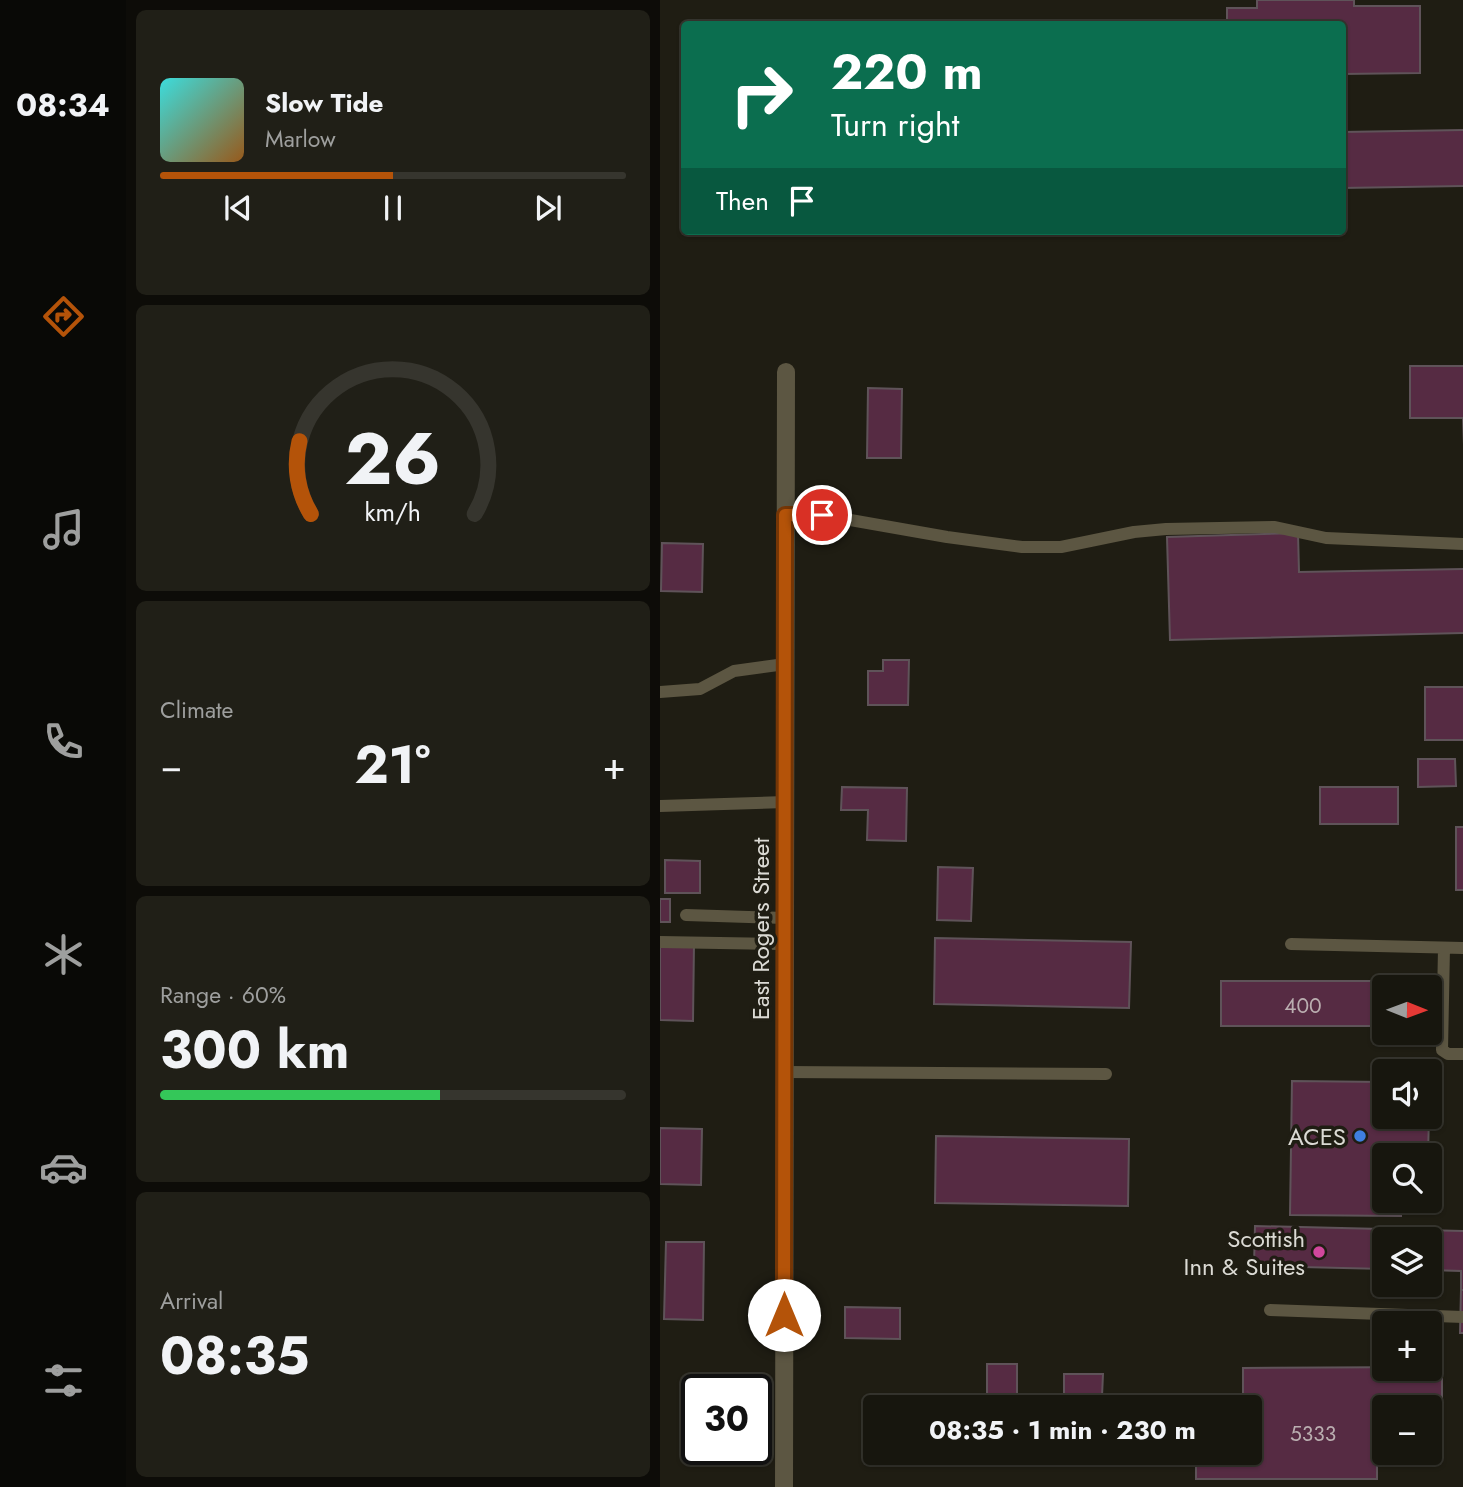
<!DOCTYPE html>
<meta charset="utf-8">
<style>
:root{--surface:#17160e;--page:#201f17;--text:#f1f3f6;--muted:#9e9f9e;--line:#36352e;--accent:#b45309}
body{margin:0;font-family:Jost,sans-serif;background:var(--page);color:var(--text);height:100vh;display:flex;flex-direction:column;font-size:26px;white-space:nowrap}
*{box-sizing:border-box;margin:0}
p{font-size:23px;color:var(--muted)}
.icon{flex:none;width:38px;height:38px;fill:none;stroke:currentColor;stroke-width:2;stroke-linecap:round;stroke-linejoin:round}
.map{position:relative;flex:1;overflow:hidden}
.drawer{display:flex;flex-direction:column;gap:10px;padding:10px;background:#0d0c08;width:534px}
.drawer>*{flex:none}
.guide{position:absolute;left:21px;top:21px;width:665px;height:214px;border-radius:7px;box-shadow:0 2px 5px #0004,0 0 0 2px var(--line);background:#0b6e4f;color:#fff;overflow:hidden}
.needle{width:46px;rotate:91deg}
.fabs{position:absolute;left:712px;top:975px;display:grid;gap:14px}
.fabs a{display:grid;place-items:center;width:70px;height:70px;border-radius:7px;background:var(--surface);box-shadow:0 2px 5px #0004,0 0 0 2px var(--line);font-size:35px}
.speed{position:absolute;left:21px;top:1374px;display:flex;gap:14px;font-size:35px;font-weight:700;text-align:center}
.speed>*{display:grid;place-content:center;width:91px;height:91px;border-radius:50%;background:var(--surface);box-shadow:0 2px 5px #0004,0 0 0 2px var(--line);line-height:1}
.speed .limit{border:4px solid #111;border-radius:10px;background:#fff;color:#111}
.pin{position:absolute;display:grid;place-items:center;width:60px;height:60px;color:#fff;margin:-30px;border:4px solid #fff;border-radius:50%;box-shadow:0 2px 7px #0007}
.me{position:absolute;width:77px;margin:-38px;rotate:0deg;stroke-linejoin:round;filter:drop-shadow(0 0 5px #0008)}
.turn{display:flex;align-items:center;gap:24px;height:147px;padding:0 35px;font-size:32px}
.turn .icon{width:91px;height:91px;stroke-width:2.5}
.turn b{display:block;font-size:49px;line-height:60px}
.then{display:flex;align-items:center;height:66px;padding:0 35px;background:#0003;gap:14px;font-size:26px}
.big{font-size:52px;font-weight:700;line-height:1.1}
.drawer .widget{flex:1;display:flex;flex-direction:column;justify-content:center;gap:10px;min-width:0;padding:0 24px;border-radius:10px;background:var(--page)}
.drawer .dial{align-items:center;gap:0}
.dial svg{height:182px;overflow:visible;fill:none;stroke:var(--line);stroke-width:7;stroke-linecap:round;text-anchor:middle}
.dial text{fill:var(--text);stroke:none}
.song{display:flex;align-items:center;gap:21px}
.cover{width:84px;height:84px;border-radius:10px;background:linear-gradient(135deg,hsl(180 70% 55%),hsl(30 70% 35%))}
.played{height:7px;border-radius:4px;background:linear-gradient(90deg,var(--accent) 50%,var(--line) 50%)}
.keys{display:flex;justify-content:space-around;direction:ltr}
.heat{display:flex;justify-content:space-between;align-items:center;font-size:38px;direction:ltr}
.charge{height:10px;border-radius:5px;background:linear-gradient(90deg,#34c759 60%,var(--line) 0)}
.trip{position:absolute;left:203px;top:1395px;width:399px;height:70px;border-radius:7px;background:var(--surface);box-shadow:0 2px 5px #0004,0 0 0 2px var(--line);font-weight:700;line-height:70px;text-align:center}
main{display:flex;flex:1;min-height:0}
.tab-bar{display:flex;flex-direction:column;width:126px;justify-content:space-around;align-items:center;background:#090906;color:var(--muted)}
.tab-bar .icon{width:49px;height:49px}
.tab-bar .selected{color:var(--accent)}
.tab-bar b{font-size:32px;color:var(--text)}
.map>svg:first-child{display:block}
.building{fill:#562b43;stroke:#5f5359;stroke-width:2}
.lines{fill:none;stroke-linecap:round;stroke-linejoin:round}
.service{stroke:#5c5642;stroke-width:12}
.minor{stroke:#5c5642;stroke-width:18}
.route-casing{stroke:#753606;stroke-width:18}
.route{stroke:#b45309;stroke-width:12}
.shop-dot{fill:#3f7fe0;stroke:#1f1d13;stroke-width:2.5}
.hotel-dot{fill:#d1479c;stroke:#1f1d13;stroke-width:2.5}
.labels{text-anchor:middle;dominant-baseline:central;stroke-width:7;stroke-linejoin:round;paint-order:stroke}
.number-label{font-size:21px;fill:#baaeb0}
.street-label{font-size:24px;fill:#dbdad4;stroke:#1f1d13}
.poi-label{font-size:24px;fill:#dbdad4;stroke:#1f1d13;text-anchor:end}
</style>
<main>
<nav class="tab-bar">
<b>08:34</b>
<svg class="icon selected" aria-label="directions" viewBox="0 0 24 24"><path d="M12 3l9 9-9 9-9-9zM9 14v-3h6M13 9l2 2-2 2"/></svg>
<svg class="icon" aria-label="music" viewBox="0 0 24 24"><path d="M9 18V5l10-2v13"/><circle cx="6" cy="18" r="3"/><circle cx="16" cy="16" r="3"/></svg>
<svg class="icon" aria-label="phone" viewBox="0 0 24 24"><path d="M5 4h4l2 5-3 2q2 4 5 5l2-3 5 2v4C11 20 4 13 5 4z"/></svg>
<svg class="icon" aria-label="climate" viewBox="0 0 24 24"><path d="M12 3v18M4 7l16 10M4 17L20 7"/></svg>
<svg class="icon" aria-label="car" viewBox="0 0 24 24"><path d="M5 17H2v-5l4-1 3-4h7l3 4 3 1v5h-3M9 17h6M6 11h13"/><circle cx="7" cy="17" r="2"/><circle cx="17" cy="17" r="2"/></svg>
<svg class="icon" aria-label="filters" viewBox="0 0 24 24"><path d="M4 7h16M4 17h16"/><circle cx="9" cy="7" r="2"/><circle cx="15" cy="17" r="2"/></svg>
</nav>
<section class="drawer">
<div class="widget">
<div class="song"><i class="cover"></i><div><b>Slow Tide</b><p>Marlow</p></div></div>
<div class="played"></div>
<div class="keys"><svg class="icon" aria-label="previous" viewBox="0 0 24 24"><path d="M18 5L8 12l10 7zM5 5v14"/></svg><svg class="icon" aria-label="pause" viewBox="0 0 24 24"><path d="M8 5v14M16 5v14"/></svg><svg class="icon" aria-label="next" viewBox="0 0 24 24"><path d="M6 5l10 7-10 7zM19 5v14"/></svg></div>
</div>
<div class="widget dial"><svg viewBox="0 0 100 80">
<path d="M14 69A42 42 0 1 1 86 69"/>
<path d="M14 69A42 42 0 0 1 9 37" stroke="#b45309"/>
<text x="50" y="56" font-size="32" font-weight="700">26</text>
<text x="50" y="72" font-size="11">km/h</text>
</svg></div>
<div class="widget"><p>Climate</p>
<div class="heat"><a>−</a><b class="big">21°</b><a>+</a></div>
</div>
<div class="widget"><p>Range · 60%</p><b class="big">300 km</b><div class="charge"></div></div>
<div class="widget"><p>Arrival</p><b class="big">08:35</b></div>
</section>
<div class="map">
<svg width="804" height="1487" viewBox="0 0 804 1487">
<rect width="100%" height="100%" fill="#1f1d13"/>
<path class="building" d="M597 0H694V6H760V73L682 74V24H567V8H597Z
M804 130V186L682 188V132Z
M750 366H804V445L803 418H750Z
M208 388 242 389 241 458H207Z
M638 533 639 572 804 569V633L510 640 507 537Z
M2 543 43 544 42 592 1 591Z
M223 660H249L248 705H208V671H223Z
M765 687H804V740H765Z
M758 759H795L796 786 758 787Z
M182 787 247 788 246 841 207 840 208 810H181Z
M660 787H738V824H660Z
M796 827H804V890H796Z
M5 860 40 861V893H5Z
M278 867 313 868 311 921 277 920Z
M0 899H10V922H0Z
M275 938 471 942 469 1008 274 1004Z
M0 942 34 943 33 1021 0 1020Z
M561 981H768V987H724V1026H561Z
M632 1081 724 1082V1116H769L768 1155H724V1200H741V1216L630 1215Z
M0 1128 42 1129 41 1185 0 1184Z
M276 1136 469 1139 468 1206 275 1203Z
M595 1226 804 1231V1290H801V1271L770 1270V1239H724V1269L594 1266Z
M6 1242H44L43 1320 4 1319Z
M801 1290H804V1333H800Z
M185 1307 240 1308V1339L185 1338Z
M327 1364H357V1396H327Z
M770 1367H782V1415L770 1416V1407H724V1416H717V1479H536V1452H590V1407H536L583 1406V1368Z
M404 1374H443L442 1396 404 1395Z
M25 1400H37V1444L24 1443Z
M380 1452H428V1463L380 1462Z"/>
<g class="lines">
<path class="service" d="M125 515H162L287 537 362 547H401L474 532 506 529 615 527 666 538 804 544
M0 692 40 689 74 671 125 664
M0 806 125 802
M26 915 124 918
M0 942 124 944
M631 944 804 948
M784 948 782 1050 788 1054H804
M124 1072 446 1074
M610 1310 804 1317"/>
<path class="minor" d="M124 1487 126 372"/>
</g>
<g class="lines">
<defs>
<path id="route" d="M124 1315 125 515H162"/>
</defs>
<use href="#route" class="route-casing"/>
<use href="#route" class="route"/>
</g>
<circle class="shop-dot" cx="700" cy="1136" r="7"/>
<circle class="hotel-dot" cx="659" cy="1252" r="7"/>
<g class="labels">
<g class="number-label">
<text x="643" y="1006">400</text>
<text x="653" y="1434">5333</text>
</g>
<g class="street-label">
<text transform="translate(100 929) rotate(-90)">East Rogers Street</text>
</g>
<g class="poi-label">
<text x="686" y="1136">ACES</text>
<text x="645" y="1238">Scottish<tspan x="645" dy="28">Inn &amp; Suites</tspan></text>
</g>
</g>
</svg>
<div class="fabs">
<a><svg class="needle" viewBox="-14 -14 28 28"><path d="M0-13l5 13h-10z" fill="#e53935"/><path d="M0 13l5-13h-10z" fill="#9e9f9e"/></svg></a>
<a><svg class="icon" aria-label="sound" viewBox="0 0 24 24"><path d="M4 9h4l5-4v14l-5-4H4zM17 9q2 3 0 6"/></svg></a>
<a><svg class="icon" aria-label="search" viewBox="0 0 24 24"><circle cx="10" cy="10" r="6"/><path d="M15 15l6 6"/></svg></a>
<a><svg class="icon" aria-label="layers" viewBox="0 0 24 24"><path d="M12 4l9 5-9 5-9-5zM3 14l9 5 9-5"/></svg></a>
<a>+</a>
<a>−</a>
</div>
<div class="speed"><div class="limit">30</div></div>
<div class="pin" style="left:162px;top:515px;background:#d93025"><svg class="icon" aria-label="arrive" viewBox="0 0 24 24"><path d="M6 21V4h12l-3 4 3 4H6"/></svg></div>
<svg class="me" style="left:124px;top:1315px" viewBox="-20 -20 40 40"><circle r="19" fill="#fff"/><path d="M0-13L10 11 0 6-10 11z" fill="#b45309"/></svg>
<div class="trip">08:35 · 1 min · 230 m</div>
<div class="guide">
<div class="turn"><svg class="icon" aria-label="right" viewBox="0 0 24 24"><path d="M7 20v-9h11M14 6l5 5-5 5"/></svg><div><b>220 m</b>Turn right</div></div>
<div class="then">Then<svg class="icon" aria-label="arrive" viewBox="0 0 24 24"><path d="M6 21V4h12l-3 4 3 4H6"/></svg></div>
</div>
</div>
</main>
